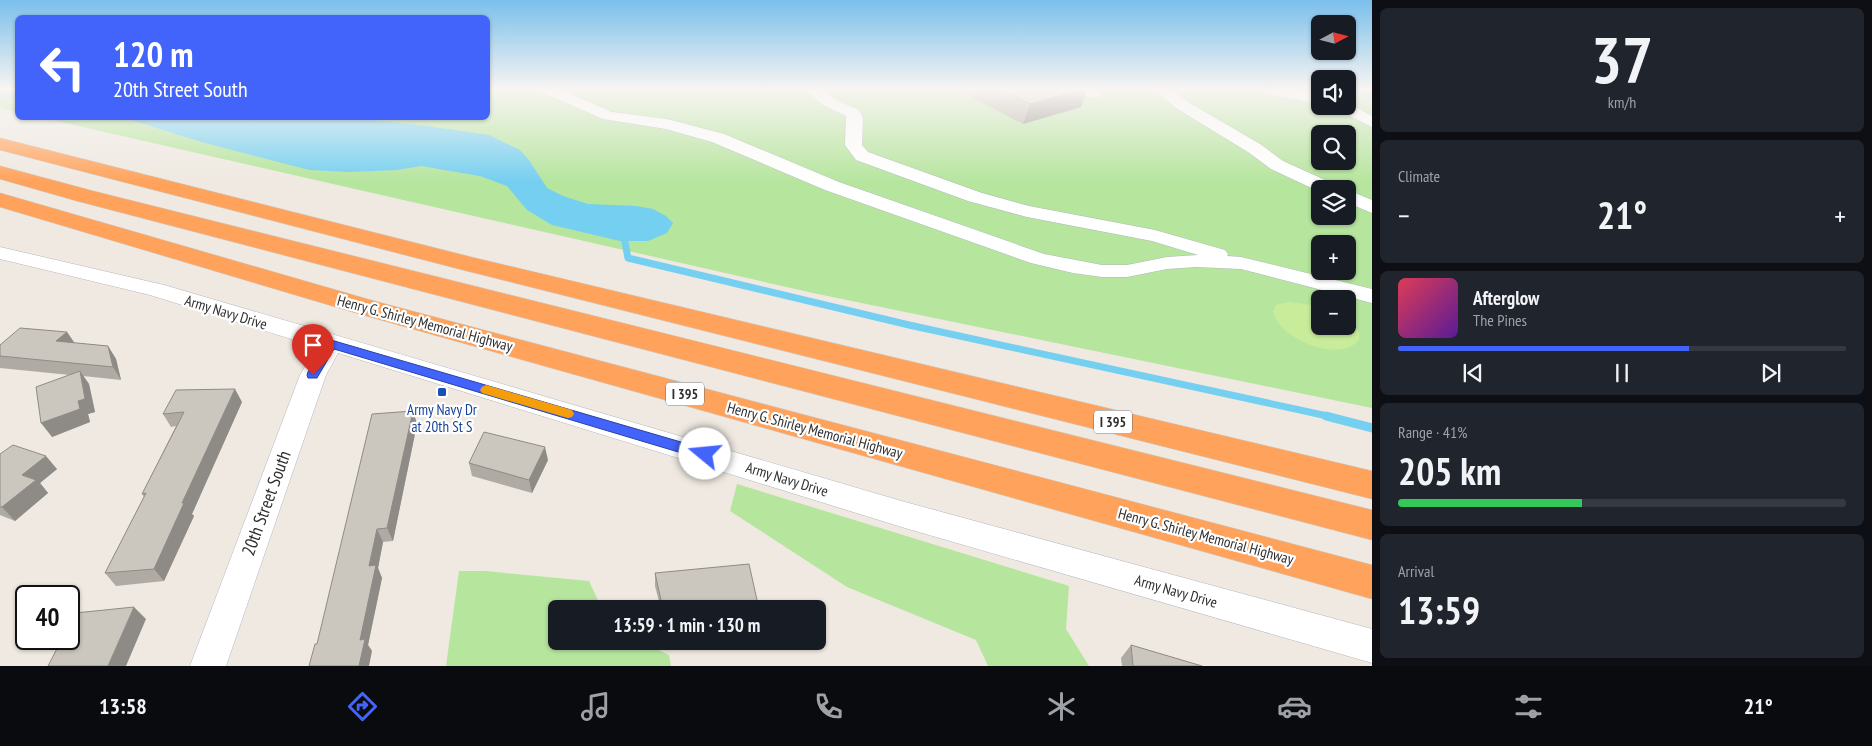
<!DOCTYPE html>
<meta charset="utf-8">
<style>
:root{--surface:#171b24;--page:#20242c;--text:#f1f3f6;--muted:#9ea1a6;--line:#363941;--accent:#4264fb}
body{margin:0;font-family:"PT Sans Narrow",sans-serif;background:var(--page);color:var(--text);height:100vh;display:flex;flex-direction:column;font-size:19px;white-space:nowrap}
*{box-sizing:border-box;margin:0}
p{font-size:16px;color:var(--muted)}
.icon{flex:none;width:28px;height:28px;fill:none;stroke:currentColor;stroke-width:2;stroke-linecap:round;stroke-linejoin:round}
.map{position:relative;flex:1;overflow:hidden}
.drawer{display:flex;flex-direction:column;gap:8px;padding:8px;background:#0d0f14;width:500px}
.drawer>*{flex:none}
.guide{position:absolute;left:15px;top:15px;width:475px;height:105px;border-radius:8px;box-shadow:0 1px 4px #0004;background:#4264fb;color:#fff;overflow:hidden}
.needle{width:32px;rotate:83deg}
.tools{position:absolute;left:1311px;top:15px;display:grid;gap:10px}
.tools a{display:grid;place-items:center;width:45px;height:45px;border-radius:8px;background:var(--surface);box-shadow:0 1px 4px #0004;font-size:25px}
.speed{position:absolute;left:15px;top:585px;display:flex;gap:10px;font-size:25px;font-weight:700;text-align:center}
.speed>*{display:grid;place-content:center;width:65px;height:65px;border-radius:50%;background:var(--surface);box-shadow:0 1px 4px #0004;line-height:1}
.speed .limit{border:2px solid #111;border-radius:8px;background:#fff;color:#111}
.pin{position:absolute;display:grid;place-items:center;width:42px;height:42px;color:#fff;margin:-51px -21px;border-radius:50% 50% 50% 0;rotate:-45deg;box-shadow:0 0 5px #0007}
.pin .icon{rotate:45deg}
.me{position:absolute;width:55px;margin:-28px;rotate:287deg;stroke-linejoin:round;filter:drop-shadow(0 0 4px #0008)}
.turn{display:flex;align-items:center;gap:18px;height:105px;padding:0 15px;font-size:22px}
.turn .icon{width:65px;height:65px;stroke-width:2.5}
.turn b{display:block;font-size:35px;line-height:42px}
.big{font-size:38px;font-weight:700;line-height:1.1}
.drawer .card{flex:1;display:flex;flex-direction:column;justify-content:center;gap:8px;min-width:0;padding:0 18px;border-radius:8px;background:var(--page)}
.drawer .dial{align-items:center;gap:0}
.dial b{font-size:65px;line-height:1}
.song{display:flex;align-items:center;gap:15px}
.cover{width:60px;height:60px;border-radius:8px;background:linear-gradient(135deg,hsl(350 70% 55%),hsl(270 70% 35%))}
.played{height:5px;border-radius:2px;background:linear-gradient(90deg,var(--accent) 65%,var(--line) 65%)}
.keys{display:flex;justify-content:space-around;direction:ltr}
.heat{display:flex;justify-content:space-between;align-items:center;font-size:28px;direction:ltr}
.charge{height:8px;border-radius:4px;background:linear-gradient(90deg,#34c759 41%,var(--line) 0)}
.trip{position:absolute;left:548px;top:600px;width:278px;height:50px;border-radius:8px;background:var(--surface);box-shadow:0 1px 4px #0004;font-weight:700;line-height:50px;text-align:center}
.tab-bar{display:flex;height:80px;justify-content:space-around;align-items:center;background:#090b0e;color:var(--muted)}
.tab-bar .icon{width:35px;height:35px}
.tab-bar .active{color:var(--accent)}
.tab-bar b{font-size:22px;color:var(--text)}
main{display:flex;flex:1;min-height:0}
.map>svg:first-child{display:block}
.green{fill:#b6e59e;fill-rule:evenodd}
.pitch{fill:#c9ec9a}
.water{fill:#75cff0}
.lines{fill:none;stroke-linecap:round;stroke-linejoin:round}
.stream-far2{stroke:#75cff0;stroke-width:5}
.stream-far1{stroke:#75cff0;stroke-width:7}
.stream{stroke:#75cff0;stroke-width:9}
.minor-casing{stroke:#b4b7c1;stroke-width:1}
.highway-casing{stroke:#c9c9c9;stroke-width:1}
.minor{fill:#fff;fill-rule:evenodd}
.highway{fill:#ffa35c;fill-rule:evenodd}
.wall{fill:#afaba4}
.shaded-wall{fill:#8e8b86}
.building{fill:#cbc7bf;stroke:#8e8b86}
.route{fill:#4264fb;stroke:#2b41a3}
.slow{fill:#f59e0b}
.transit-dot{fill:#1a4fb4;stroke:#fff;stroke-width:2}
.labels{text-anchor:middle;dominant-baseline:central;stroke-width:4.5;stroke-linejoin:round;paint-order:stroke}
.shield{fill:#fff;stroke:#6d6d6d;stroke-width:1}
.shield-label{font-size:14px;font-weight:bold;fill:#2e2e2e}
.street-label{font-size:15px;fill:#2e2e2e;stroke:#fff}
.transit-label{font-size:15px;fill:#164399;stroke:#fff}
.near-street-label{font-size:18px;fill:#2e2e2e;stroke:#fff}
</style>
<main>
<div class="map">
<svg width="1372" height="666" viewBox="0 0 1372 666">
<rect width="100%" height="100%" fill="#efe9e1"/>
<path class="green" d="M0 89H17V112L0 108Z
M488 89H1320V106H1348V89H1372V408L813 293 43 118H488ZM1320 134H1348V161H1320ZM1320 189H1348V216H1320ZM1320 244H1348V271H1320ZM1320 299H1348V326H1320Z
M737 484 1069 586 1066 629 1089 666H988L976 640 847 587 730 511Z
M459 571H485L589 581 602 609H556V641H639L669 655 671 666H446Z"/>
<path class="pitch" d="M1289 302 1320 306V326H1348V320L1359 331V340C1339 364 1279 339 1273 312L1276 305Z"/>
<path class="water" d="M125 118H353L428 126 489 135 520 150 529 160 547 188 563 196 588 204 636 206 653 209 666 216 673 223 667 233 648 241H620L552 225 527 210 507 186 480 176 421 166 396 170 350 172 309 170 198 141Z"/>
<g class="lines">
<path class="stream-far2" d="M1359 89 1372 97
M0 96 18 95"/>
<path class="stream-far1" d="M619 235 624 237 628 258 909 325 1332 417"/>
<path class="stream" d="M1326 416 1372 428"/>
<defs>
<path id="minor" d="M539 89H559L612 112 667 119 724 134 839 182 1044 254 1102 265H1127L1167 257 1198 255 1152 241 1027 217 968 201 856 160 845 145 846 116 823 105 804 89H821L836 100 859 110 863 117 862 145 868 152 982 193 1029 206 1155 230 1225 250 1228 254 1227 256 1241 257 1372 289V303L1241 269 1196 267 1167 269 1127 277H1102L1073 273 1031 263 825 190 712 142 666 129 603 119 541 92Z
M1076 89H1096L1102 94 1099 97C1091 99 1081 96 1076 89Z
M1154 89H1171L1188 102 1260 144 1283 161 1336 185 1338 189H1320V192L1271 169 1248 152 1176 108Z
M1261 89H1293L1320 94V104L1268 94 1263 92Z
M1348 103 1372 116V127L1336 109 1334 106H1348Z
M1348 190 1372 200V213L1348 203Z
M0 247 164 285 905 502 1372 629V663L905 528 338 353 326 375 226 666H190L300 375 317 347 150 295 0 259Z"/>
<path id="highway" d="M0 138 475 258 1372 471V499L463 270 0 150Z
M0 166 93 191 1372 510V540L77 201 0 179Z
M0 193 374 301 1372 565V599L356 313 0 207Z"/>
</defs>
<use href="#minor" class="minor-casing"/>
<use href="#highway" class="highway-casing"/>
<use href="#minor" class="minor"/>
<use href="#highway" class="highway"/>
</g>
<path class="wall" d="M939 89H1087L1081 107 1023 124 960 91 949 94Z
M67 332 74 343 108 346 116 359 121 380 83 376 89 384 95 412 88 414 90 422 52 437 70 375 0 368V345Z
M242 402 192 514 194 516 164 581 116 586 105 573 144 497 142 494 176 426 171 427 163 414Z
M413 411 417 424 393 541 383 542 378 568 382 578 368 645 372 651 317 644Z
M0 454 57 469 40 483 48 493 15 521 0 515Z
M548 460 532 493 472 476 469 463Z
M655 573 759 609H661L655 586Z
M1131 645 1202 666H1122L1121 658Z"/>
<path class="shaded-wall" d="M950 89H960V91L949 94Z
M1081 89H1087L1081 107 1023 124 1030 104Z
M67 332 76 345 56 341Z
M108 346 116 359 121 380 113 367Z
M80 371 89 384 95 412 88 414 90 422 52 437 41 423 78 401Z
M235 389 242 402 192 514 194 516 164 581 154 569 182 503Z
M413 411 417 424 393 541 387 528Z
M545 447 548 460 532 493 529 480Z
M46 456 57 469 40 483 48 493 15 521 2 507 22 475Z
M377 529 383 542 378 568 382 578 368 645 372 651 369 666H359L360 640 369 566Z
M134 607 146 619 126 666H108Z"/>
<path class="building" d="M1000 89H1081L1030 104Z
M20 328 67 332 56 341 108 346 113 367 0 356V345Z
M80 371 85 399 78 401 80 409 41 423 36 387Z
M235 389 182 503H184L154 569 105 573 146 493 142 494 184 412 163 414 176 390Z
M413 411 387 528 377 529 369 566 376 565 360 640 365 639 359 666H309L315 644H317L372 414Z
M484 432 545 447 529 480 469 463Z
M13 445 46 456 22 475 36 480 2 507H0V454Z
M749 564 759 609H663L655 573Z
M134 607 108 666H48L62 639H69V626L75 613Z
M1131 645 1202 666H1133Z"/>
<linearGradient id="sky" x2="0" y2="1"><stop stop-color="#7abfeb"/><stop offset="0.49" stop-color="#f8f5f2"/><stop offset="1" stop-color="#f8f5f2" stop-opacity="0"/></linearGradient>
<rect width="1372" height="182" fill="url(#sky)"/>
<path class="route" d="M331 340 705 449 710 451 711 454 710 458 705 460 334 349 317 378H308L307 375 308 372 327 341Z"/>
<path class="slow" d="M486 385 572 410 574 414 572 417 568 418 482 393 480 390 482 387Z"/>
<rect class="transit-dot" x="437" y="387" width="10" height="10" rx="2.5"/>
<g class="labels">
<g class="shield">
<rect x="666" y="382.5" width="38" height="23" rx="4"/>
<rect x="1094" y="410.5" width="38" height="23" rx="4"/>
</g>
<g class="shield-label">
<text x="685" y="394">I 395</text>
<text x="1113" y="422">I 395</text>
</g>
<g class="street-label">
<text transform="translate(226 312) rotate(17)">Army Navy Drive</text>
<text transform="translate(425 323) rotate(15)">Henry G. Shirley Memorial Highway</text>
<text transform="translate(815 430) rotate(15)">Henry G. Shirley Memorial Highway</text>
<text transform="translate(787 479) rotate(17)">Army Navy Drive</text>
<text transform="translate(1206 536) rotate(15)">Henry G. Shirley Memorial Highway</text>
<text transform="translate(1176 591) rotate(16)">Army Navy Drive</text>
</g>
<g class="transit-label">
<text x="442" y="409">Army Navy Dr<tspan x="442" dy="17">at 20th St S</tspan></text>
</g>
<g class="near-street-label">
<text transform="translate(266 503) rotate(-70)">20th Street South</text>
</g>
</g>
</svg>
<div class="tools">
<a><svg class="needle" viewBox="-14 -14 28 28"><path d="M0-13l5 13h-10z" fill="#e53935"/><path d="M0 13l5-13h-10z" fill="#9ea1a6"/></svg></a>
<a><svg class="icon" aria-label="sound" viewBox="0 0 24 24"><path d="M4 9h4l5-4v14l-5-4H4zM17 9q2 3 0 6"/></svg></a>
<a><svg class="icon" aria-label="search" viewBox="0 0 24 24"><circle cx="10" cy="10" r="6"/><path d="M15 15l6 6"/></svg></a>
<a><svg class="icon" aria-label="layers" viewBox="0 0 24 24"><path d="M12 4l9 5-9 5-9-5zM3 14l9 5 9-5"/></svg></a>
<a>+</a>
<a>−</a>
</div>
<div class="speed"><div class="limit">40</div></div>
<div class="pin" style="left:313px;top:375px;background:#d93025"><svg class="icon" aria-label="arrive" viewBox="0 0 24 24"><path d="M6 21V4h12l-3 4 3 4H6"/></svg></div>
<svg class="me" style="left:705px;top:454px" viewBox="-20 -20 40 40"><circle r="19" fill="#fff"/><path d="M0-13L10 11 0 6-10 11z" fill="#4264fb"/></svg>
<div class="trip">13:59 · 1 min · 130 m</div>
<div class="guide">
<div class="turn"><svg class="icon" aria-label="left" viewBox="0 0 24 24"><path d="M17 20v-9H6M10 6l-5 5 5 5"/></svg><div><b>120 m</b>20th Street South</div></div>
</div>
</div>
<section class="drawer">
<div class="card dial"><b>37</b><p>km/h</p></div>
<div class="card"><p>Climate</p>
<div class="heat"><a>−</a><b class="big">21°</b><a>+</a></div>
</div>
<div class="card">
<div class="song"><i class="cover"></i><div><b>Afterglow</b><p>The Pines</p></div></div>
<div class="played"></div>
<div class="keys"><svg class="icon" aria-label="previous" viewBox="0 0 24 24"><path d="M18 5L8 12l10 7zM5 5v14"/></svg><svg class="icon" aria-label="pause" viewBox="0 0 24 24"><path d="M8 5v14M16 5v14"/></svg><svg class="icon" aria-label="next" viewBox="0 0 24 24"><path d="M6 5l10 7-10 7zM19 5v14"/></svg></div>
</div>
<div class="card"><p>Range · 41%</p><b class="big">205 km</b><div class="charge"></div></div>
<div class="card"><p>Arrival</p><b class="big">13:59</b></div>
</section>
</main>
<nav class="tab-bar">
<b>13:58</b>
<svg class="icon active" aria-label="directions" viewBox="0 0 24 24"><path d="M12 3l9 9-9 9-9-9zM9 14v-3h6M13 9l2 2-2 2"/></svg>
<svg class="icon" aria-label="music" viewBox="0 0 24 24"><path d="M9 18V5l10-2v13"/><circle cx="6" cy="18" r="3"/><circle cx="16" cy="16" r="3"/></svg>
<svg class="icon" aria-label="phone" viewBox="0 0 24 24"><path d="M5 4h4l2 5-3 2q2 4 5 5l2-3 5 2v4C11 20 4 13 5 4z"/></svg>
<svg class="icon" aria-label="climate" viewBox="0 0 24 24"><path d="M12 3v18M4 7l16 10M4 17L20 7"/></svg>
<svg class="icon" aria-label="car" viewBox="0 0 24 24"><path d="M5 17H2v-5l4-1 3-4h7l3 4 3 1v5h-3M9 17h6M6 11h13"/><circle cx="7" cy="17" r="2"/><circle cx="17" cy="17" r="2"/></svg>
<svg class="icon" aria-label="filters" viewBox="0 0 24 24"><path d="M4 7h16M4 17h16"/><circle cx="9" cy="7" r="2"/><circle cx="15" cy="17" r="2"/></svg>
<b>21°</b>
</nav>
